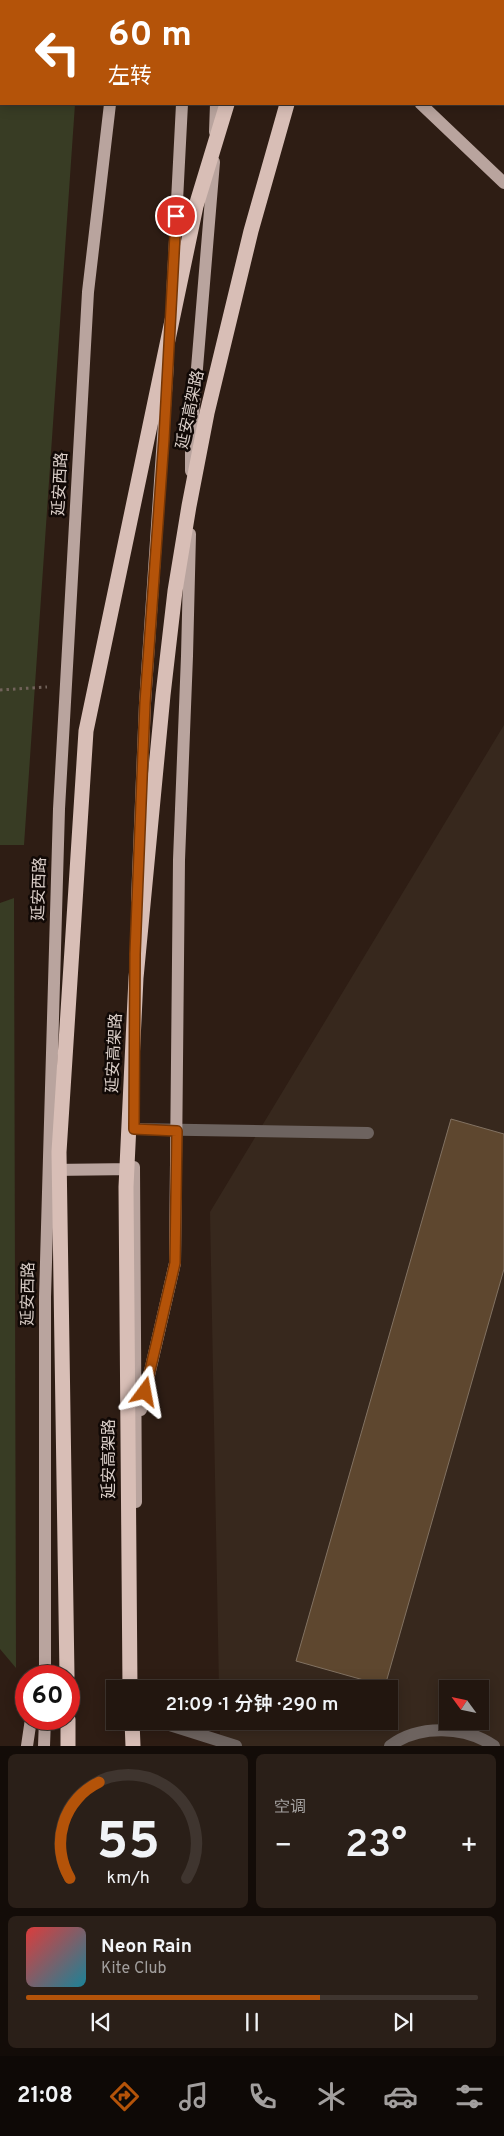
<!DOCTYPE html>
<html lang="zh">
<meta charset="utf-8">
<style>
:root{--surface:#22160f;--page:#2a1f18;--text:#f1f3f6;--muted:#a29f9e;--line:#3f352f;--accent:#b45309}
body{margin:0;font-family:Overpass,"Noto Sans SC",sans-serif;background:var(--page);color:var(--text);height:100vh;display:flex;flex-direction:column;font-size:19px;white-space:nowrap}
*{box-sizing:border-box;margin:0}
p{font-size:16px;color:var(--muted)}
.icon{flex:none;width:28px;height:28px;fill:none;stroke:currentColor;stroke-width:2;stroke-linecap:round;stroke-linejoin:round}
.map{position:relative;height:1746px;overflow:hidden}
.drawer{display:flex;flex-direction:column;gap:8px;padding:8px;background:#130c08;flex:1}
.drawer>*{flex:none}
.top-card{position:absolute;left:0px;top:0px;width:505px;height:105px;box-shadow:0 2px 12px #0003,0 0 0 1px var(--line);background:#b45309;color:#fff;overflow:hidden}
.needle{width:32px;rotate:303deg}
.controls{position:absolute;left:439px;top:1680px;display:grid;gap:10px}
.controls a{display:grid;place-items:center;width:50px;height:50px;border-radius:0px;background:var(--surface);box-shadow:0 2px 12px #0003,0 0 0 1px var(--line);font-size:25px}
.speed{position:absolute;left:15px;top:1665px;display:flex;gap:10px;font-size:25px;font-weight:700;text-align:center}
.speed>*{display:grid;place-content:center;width:65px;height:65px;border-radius:50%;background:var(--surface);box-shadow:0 2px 12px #0003,0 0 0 1px var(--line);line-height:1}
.speed .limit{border:8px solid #d22;background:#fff;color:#111}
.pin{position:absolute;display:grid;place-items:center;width:42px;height:42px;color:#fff;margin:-21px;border:2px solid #fff;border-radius:50%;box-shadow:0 1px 5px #0007}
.me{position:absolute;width:55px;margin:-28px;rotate:13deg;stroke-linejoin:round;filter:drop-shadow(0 0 4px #0008)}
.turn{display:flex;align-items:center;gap:18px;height:105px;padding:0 25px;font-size:22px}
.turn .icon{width:65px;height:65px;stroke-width:2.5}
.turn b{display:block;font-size:35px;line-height:42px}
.big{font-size:38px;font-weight:600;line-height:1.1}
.drawer .widget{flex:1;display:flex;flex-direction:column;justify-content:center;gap:8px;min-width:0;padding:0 18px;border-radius:8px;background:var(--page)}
.drawer .dial{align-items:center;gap:0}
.dial svg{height:130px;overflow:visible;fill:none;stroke:var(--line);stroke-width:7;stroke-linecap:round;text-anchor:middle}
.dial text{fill:var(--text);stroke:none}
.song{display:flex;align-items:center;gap:15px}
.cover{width:60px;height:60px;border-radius:8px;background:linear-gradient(135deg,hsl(0 70% 55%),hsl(190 70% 35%))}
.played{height:5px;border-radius:2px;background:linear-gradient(90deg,var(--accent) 65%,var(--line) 65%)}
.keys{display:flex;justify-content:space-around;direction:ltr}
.heat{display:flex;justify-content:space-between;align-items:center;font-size:28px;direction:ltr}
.drawer .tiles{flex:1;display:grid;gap:8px;grid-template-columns:1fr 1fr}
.widget:last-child{grid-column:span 2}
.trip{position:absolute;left:106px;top:1680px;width:292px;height:50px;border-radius:0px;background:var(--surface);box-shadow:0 2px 12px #0003,0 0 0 1px var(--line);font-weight:600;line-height:50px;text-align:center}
.tab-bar{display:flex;height:80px;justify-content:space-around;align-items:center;background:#0e0906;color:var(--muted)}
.tab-bar .icon{width:35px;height:35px}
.tab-bar .current{color:var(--accent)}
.tab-bar b{font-size:22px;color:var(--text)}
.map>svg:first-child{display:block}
.commercial{fill:#37281d;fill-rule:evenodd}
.green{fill:#383c24}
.building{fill:#5e472f;stroke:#827262}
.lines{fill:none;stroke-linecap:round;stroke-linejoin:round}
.path{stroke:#72635b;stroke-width:3;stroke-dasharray:2.5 4;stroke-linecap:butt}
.minor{stroke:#6d635f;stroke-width:12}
.major{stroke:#b9a49e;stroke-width:12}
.highway{stroke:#d8beb6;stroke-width:15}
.highway-bridge{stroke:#d8beb6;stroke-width:15}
.route-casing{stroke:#753606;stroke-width:12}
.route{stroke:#b45309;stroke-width:9}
.labels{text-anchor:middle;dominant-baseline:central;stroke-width:5;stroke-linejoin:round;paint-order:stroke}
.street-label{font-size:16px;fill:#dacec8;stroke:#110906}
</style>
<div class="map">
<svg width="504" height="1746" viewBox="0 0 504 1746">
<rect width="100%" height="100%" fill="#2e1d14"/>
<path class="commercial" d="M504 725V1746H220V1721H390V1689H219L210 1212ZM448 1689H480V1721H448Z"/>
<path class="green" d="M0 0H82L1 1V104H75L24 845H0Z
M14 898 16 1668 0 1649V903Z"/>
<path class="building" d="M451 1119 504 1134V1269L385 1686 296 1661Z"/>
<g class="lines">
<path class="path" d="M0 690 47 687"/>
<path class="minor" d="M134 1129 368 1133
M157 1721 236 1746
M390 1746C419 1724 465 1726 494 1746"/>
<path class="major" d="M415 0 416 1
M126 1V0
M192 1V0
M226 1V0
M421 104 504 183
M215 132 216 104
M172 298 182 104
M191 471V441L214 162
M137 900 145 703 168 363
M134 1167 136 1502
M51 1170 134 1169
M141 1410 175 1263 179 860 187 656 190 534
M45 1676V1297L59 809 88 292 110 104
M27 1746 31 1719
M44 1746 45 1719"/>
<path class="highway" d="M258 1V0
M316 1V0
M68 1719V1746
M132 1721 133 1746"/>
<path class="highway-bridge" d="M67 1676 59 1152 86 731 196 206 227 104
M130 1689 126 1187 136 978 163 695 175 591 189 506 207 413 251 231 287 104"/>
</g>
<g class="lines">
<defs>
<path id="route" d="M145 1392 175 1263 177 1131 134 1129 135 954 145 703 164 439 176 216"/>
</defs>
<use href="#route" class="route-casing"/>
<use href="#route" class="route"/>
</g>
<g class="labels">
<g class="street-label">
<text transform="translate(191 410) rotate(-78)">延安高架路</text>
<text transform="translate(61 484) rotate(-87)">延安西路</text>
<text transform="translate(40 889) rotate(-88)">延安西路</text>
<text transform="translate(115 1053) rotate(-87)">延安高架路</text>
<text transform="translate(29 1294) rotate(-89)">延安西路</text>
<text transform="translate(110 1459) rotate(-90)">延安高架路</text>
</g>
</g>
</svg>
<div class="controls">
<a><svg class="needle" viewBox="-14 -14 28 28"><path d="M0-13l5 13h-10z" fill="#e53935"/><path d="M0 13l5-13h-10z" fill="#a29f9e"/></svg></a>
</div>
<div class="speed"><div class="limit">60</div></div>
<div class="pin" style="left:176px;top:216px;background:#d93025"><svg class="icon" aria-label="arrive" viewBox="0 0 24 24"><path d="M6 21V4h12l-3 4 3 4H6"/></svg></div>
<svg class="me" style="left:145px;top:1392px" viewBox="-20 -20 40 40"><path d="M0-17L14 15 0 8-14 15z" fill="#b45309" stroke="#fff" stroke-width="4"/></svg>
<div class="trip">21:09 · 1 分钟 · 290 m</div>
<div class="top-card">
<div class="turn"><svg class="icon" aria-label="left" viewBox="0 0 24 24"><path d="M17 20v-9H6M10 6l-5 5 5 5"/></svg><div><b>60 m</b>左转</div></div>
</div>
</div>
<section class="drawer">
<div class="tiles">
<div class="widget dial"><svg viewBox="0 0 100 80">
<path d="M14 69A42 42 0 1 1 86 69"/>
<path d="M14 69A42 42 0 0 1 32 10" stroke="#b45309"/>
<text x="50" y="56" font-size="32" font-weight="700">55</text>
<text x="50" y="72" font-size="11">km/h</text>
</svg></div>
<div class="widget"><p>空调</p>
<div class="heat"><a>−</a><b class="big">23°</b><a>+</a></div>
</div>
<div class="widget">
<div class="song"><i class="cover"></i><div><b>Neon Rain</b><p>Kite Club</p></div></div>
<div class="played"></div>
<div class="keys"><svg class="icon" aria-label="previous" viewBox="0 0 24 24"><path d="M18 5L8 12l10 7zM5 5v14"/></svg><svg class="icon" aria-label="pause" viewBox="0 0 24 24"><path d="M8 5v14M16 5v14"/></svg><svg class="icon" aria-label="next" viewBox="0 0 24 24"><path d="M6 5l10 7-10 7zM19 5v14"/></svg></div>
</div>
</div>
</section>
<nav class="tab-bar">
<b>21:08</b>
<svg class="icon current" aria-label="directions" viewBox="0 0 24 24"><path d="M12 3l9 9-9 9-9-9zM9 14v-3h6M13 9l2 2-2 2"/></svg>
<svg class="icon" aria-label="music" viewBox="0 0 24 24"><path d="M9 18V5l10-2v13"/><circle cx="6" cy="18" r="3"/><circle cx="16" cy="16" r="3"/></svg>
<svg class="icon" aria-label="phone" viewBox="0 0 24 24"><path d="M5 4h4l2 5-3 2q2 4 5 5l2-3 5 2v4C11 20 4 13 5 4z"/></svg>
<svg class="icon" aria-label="climate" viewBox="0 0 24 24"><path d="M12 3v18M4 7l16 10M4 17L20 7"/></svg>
<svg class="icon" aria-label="car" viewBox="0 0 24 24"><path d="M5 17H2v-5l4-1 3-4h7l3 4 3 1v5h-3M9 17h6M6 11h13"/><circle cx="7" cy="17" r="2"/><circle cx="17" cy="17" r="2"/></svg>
<svg class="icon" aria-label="filters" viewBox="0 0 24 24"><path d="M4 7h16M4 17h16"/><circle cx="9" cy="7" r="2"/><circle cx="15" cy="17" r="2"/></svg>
</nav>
